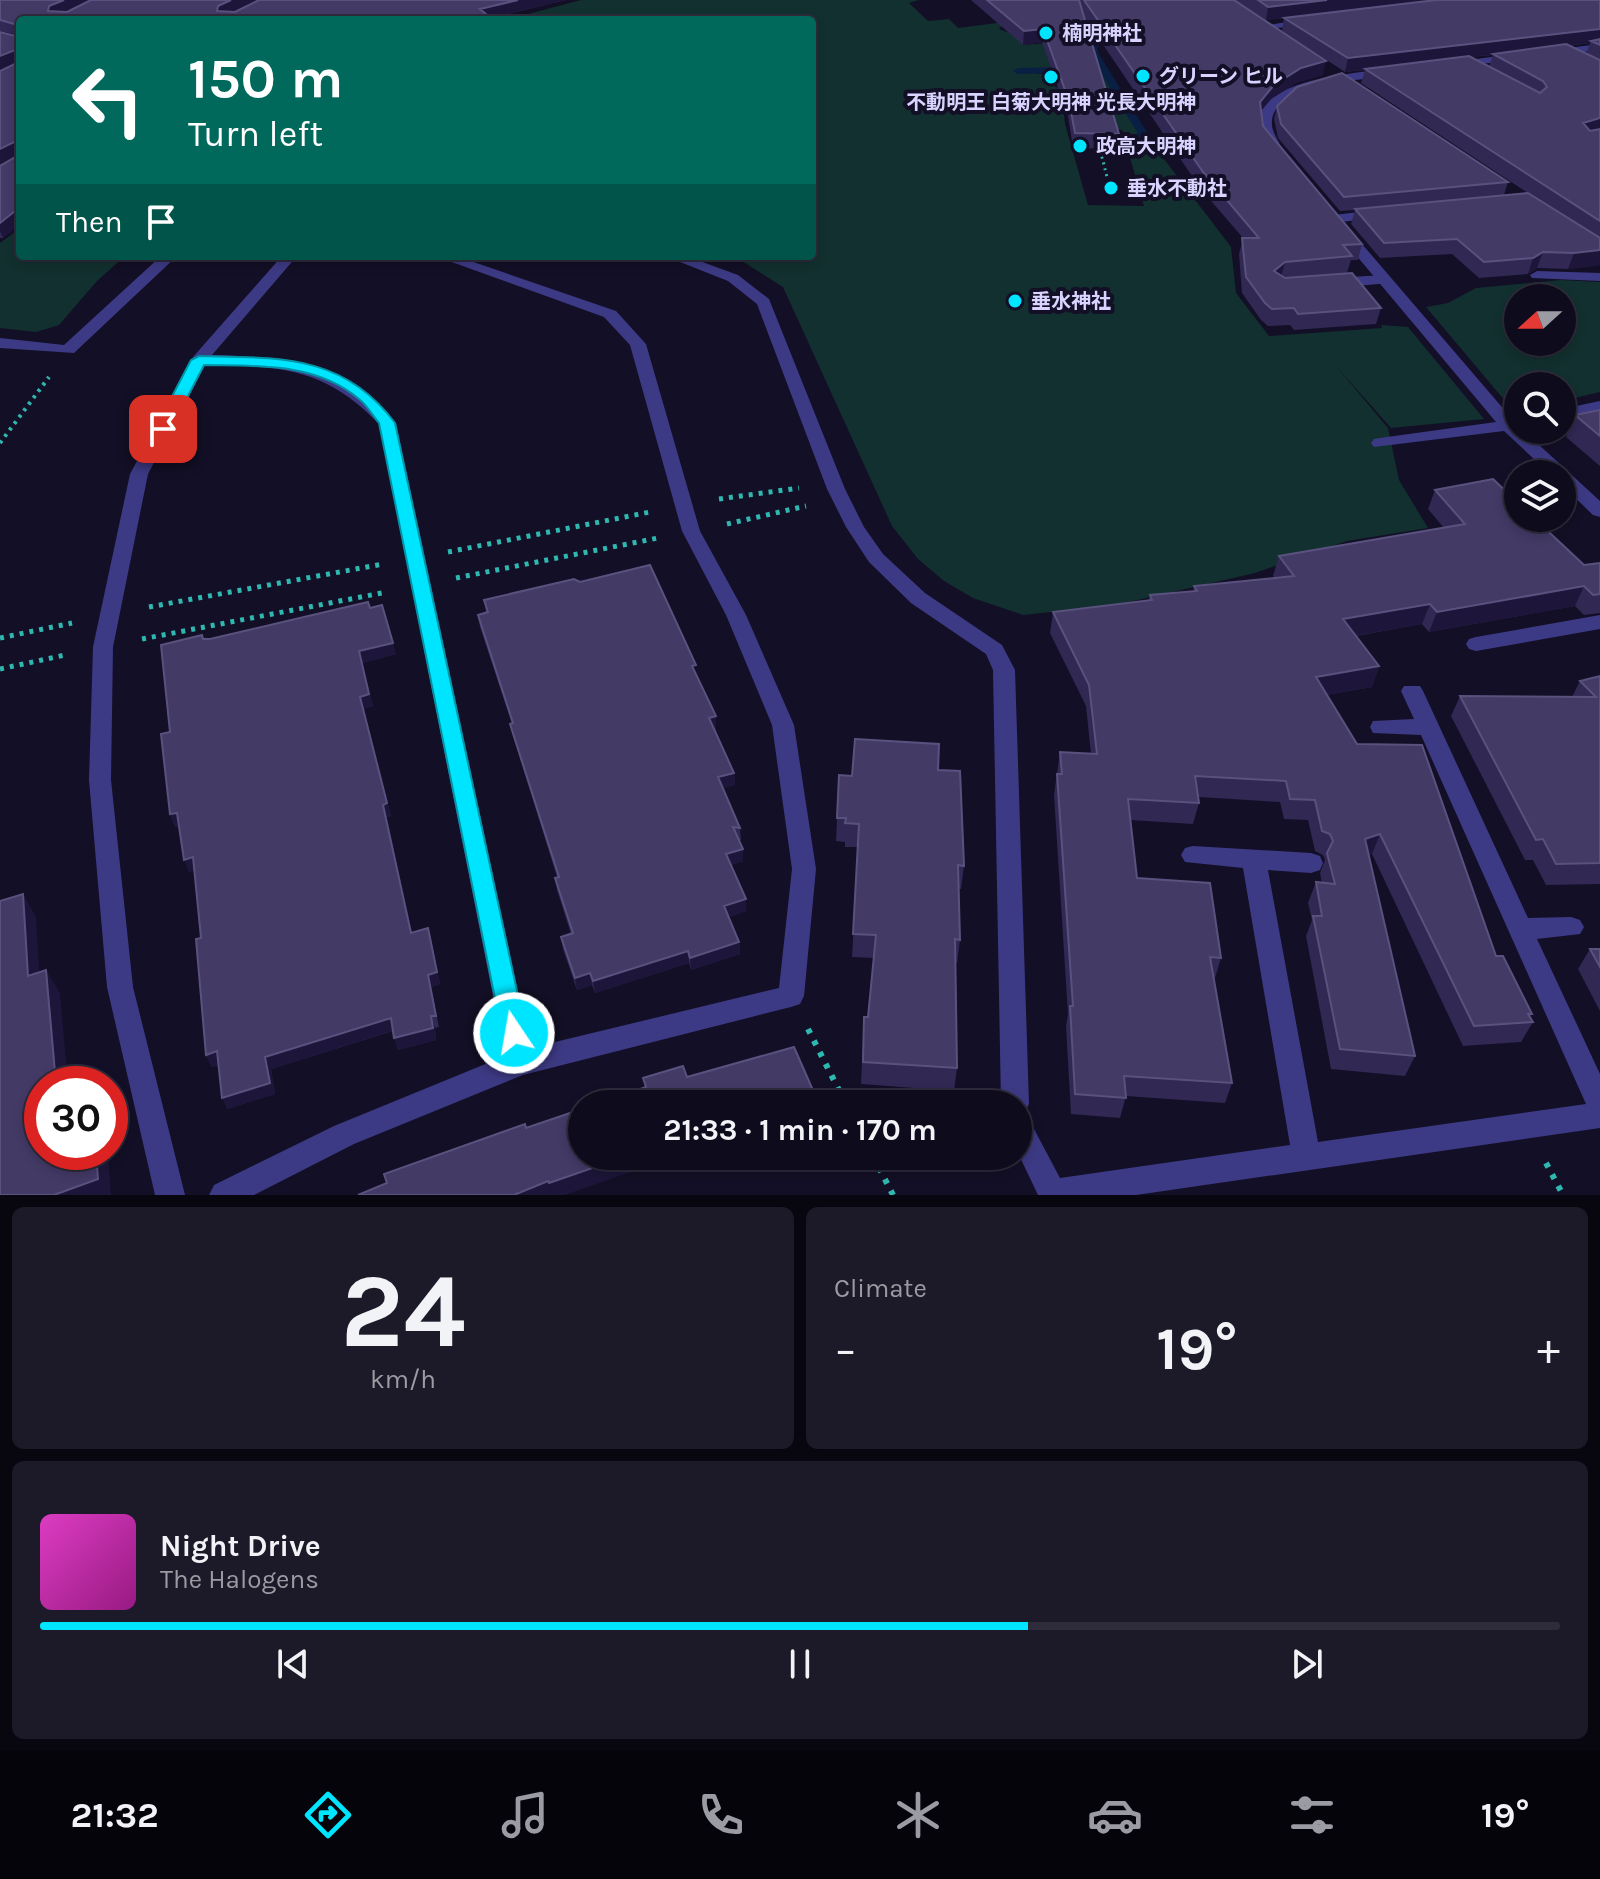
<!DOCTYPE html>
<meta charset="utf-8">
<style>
:root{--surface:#0e0b1c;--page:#1c1929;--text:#f1f3f6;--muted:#9b9ba3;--line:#2e2b3b;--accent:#00e5ff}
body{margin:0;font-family:Karla,"Noto Sans JP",sans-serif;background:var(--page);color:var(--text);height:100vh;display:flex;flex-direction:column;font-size:30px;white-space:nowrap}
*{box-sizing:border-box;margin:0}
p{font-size:26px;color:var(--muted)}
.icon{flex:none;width:44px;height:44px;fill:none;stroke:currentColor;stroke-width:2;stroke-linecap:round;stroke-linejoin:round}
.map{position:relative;height:1195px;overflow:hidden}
.panel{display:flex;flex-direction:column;gap:12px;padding:12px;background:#08060f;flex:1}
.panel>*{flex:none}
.guide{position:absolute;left:16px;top:16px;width:800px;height:244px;border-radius:8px;box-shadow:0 4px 12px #0003,0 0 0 2px var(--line);background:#00695c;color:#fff;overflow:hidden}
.needle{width:52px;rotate:249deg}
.buttons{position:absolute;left:1504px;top:284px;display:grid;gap:16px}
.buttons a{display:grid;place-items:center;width:72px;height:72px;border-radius:50%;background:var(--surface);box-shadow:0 4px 12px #0003,0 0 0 2px var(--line);font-size:40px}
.speed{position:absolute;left:24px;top:1066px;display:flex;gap:16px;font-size:40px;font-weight:700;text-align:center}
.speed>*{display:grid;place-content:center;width:104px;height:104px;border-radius:50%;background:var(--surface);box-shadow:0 4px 12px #0003,0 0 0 2px var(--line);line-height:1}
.speed .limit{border:12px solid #d22;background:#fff;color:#111}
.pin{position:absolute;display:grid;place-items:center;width:68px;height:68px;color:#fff;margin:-34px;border-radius:16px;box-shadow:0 4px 12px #0006}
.me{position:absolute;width:88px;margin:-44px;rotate:348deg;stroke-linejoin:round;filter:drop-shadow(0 0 6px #0008)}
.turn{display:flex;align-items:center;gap:28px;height:168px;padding:0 40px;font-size:36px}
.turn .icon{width:104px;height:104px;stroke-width:2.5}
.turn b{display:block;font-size:56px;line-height:68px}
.then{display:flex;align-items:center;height:76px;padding:0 40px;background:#0003;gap:16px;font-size:30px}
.big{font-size:60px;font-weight:700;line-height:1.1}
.panel .card{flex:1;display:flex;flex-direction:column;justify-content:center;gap:12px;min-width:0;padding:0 28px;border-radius:12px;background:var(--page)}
.panel .dial{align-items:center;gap:0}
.dial b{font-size:104px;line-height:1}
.song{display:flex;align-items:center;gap:24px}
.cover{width:96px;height:96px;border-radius:12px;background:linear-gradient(135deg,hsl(310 70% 55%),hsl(310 70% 35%))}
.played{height:8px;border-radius:4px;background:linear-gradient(90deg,var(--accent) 65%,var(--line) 65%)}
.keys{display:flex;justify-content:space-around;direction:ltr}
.heat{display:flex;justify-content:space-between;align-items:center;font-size:44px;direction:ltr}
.panel .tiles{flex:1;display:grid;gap:12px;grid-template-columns:1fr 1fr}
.card:last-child{grid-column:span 2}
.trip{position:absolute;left:568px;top:1090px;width:464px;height:80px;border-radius:40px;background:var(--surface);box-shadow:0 4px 12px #0003,0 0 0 2px var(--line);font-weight:700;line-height:80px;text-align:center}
.tab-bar{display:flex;height:128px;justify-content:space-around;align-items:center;background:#06040b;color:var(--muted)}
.tab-bar .icon{width:56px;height:56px}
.tab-bar .active{color:var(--accent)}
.tab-bar b{font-size:36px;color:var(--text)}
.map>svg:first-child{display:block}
.green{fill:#12302f;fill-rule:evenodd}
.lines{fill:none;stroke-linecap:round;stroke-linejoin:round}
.stream{fill:#0a1f44;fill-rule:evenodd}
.path-far3{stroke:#2fb8b0;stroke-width:3;stroke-dasharray:2 4;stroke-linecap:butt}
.path-far2{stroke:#2fb8b0;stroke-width:4;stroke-dasharray:3 5;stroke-linecap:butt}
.path-far1{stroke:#2fb8b0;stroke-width:5;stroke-dasharray:4 6;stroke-linecap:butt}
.path{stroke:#2fb8b0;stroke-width:6;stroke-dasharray:5 8;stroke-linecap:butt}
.service{fill:#3d3a85;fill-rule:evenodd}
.minor{fill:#3d3a85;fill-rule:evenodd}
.wall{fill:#312854;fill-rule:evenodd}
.shaded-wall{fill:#1d163a}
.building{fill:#433a66;stroke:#5a527e;stroke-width:2}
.route{fill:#00e5ff;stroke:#0095a6;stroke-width:2}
.poi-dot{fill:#00e5ff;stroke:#130f26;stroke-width:3}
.labels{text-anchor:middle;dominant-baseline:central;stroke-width:8;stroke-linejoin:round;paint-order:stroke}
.far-poi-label{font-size:20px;font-weight:bold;fill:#d9d4ff;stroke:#130f26;text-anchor:start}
</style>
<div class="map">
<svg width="1600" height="1195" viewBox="0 0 1600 1195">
<rect width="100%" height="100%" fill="#130f26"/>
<path class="green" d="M581 0H919L909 3 928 21 949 19 958 28 1005 22 999 29 1012 34 1023 45 1049 43 1053 70 1015 71 1051 75 1054 86 1061 89 1065 124 1088 205 1144 206 1122 130 1104 129 1085 31 1104 36 1096 39 1090 53 1100 68 1106 70 1145 134 1231 247 1236 293 1269 336 1382 328 1381 325 1408 327 1484 419 1391 428 1336 366 1388 428 1399 480 1428 528 1347 541 1255 573 1116 605 1023 615 973 598 944 581 918 559 892 526 783 287 734 256H812V20H505Z
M20 228V256H125L97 281 59 325 36 332 0 328V243Z
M1561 280 1600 282V392L1562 401V386H1518V405L1506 402 1426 307 1448 303 1476 288ZM1518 298H1562V342H1518Z"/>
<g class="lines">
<path class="stream" d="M1118 30 1121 31V35L1104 41 1097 48 1099 54 1147 132 1146 138 1160 150V154H1152L1137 141V132L1089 54 1087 47 1098 37Z
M1072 67 1075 68V72L1018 74 1013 71 1018 68Z"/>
<path class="path-far3" d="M1099 145 1107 177"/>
<path class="path-far2" d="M0 443 49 377"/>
<path class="path-far1" d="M719 499 799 488
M727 524 806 506
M448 552 650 512
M456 578 658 538
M149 607 383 564
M0 638 72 623
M142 639 387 592
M0 669 65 655"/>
<path class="path" d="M808 1029 846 1104
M873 1156 893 1195
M1546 1163 1563 1195"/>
<path class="service" d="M1385 275 1390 277V283L1333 288 1325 283 1333 278Z"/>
<path class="minor" d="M1311 18 1316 21 1315 23 1263 30 1257 27Z
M1600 44V50L1551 56 1545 53 1551 50Z
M1515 54 1521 57 1519 59 1452 68 1446 65 1452 62Z
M1388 69 1392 71V75C1364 81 1268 82 1272 126 1273 133 1279 142 1282 149L1276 153C1269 150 1261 136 1259 127 1252 79 1357 73 1388 69Z
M1378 210 1385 214 1383 217 1333 223 1326 219 1333 215Z
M1345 229 1350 230 1513 420 1518 419V430H1523L1600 501V517L1593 515 1562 485V474H1550L1504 431 1374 447 1371 443 1374 439 1380 438 1496 422 1340 236V230Z
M161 256H177L74 353 0 348V338L64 345Z
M282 256H297L212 355C282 357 350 362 396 423L530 1048 779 988 792 869 772 725 726 615 682 531 630 345 604 317 435 256H456L616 311 646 344 700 531 746 615 794 725 816 869 804 996 800 1004 791 1007 523 1075 354 1144 254 1195H209L214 1185 334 1126 505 1056 379 424C325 367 279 366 205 365L148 474 113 647 111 780 133 987 185 1195H155L107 987 89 780 93 647 130 474 193 357Z
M665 256H686L738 275 769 299 845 489 864 527 883 554 925 593 1002 645 1015 670 1029 1104 1025 1112 1060 1178 1290 1145 1243 868 1185 862 1181 855 1185 848 1193 846 1311 853 1320 856 1323 863 1320 870 1311 873 1268 870 1318 1142 1586 1104 1421 735 1373 733 1370 727 1373 721 1414 719 1401 691 1404 686H1420L1423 691 1528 918 1571 917 1580 920 1584 927 1580 934 1537 939 1600 1074V1128L1136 1195H1038L1018 1153V1104H1001L993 670 986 654 911 603 869 562 846 527 827 489 757 304 728 281Z
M1537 271 1600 273V281L1532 278 1530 275Z
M1600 401V411L1562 419V409Z
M1600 615V629L1476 651 1469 649 1466 644 1469 639 1476 637Z"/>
</g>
<path class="wall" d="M0 0H257L233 12H235L259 0H566L491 18 20 20V224L3 238H0V166L17 156 0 165V71L17 62 0 70 17 35 0 31Z
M971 0H1234L1323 75 1298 82 1271 99 1261 111 1263 126 1362 244 1358 260H1351L1347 273 1285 278 1381 308 1376 324 1294 330 1290 325 1268 326 1261 320 1242 293 1239 254 1243 238 1200 188 1083 15 1119 134 1116 149 1073 148 1068 116 1042 42 1023 45Z
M1235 0H1600V265L1568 269 1537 268 1528 274 1479 278 1452 254 1380 258 1351 224 1355 210 1340 211 1278 138 1274 119 1277 106 1508 182 1504 195 1528 193 1361 83 1365 70 1345 72 1282 31 1284 18 1266 20ZM1590 43 1586 54 1569 46ZM1493 55 1489 67 1470 57Z
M1600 410V466L1566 437 1575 415Z
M1435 490 1584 565 1600 563V613L1584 615 1575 606 1429 632 1422 624 1356 636 1379 666 1372 687 1327 695 1357 744 1496 956 1532 1014 1530 1017 1533 1022 1521 1042 1463 1046 1372 854 1369 855 1415 1056 1405 1076 1331 1069 1306 936 1312 920 1308 903 1316 882 1322 883 1320 873 1325 860 1323 855 1315 851 1308 820 1284 819 1280 802 1198 797 1199 803 1193 824 1130 820 1137 878 1221 958 1215 978H1214L1232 1083 1225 1103 1126 1096 1120 1118 1071 1114 1066 1026 1068 1014 1054 795 1060 752 1091 754 1086 706 1050 633 1053 612 1148 601 1150 595 1193 591 1194 586 1275 578 1273 576 1279 556 1444 528 1428 509Z
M484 600 697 676 716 716V728L714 729 734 773 735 785 723 788 740 828 741 840H738L743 849V861L731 865 746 911 728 917 739 942 740 954 691 970 689 963 595 993 592 985 577 990 563 949 561 937 571 934 557 890 555 878 557 877 513 736 510 724H512L480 627 478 615 486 613Z
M370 608 396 654 362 663 373 706 363 709 391 816 386 817 412 933 431 940 440 984 431 987 439 1027 435 1028 436 1040 398 1050 393 1031 271 1069 275 1094 227 1109 219 1065 212 1067 206 1055 201 938 195 870 189 872 179 826 175 827 170 814 202 635 204 639H210Z
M1600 676V884L1546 885 1533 860H1525L1451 716 1460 696 1572 697 1580 681Z
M938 770 964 866 961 889H959L960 940 957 963H955L957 1068 954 1091 861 1084 864 1017H868L874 958 852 957 858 847H845V842L836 841 839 775 852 776Z
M1590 949H1600V1011L1578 969Z"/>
<path class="shaded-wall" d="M64 0H92L52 20 48 11 49 6Z
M231 0H257L221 17 217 11 218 6Z
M518 0H566L482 20 480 9Z
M1327 0H1440L1266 20 1268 7Z
M1043 29 1042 42 1023 45 1024 31Z
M1600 29V42L1591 41 1590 43 1345 72 1348 58Z
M15 50 19 61 0 70V56Z
M1326 61 1323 75 1298 82 1271 99 1257 116 1260 102 1274 85 1301 68Z
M1600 118V131L1577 138 1583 123Z
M16 141 20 153 0 165V149Z
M20 207V224L3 238 0 231V223Z
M1600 250V265L1568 269 1574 253Z
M1543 252 1537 268 1528 274 1533 258Z
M1285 262 1281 278 1274 271Z
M1584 586 1575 606 1429 632 1437 612Z
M1430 604 1422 624 1336 639 1343 619Z
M393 643 396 654 362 663 373 706 363 709 391 816 386 817 415 945 411 933 360 697 359 651Z
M1379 666 1372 687 1309 698 1316 677Z
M716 716V728L709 730V718Z
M734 773 735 785 718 790V777Z
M177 813 182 825 175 827 170 814Z
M1380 834 1372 854 1357 859 1365 839Z
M743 849V861L727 866 726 854Z
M193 857 198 869 189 872 184 860Z
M23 894 36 917 41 999 28 976Z
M746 899V911L724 918V906Z
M428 928 440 984 431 987 439 1027 428 975Z
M739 942 740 954 691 970 690 958Z
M688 951 689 963 595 993 593 981Z
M46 970 60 993 68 1084H56Z
M590 973 592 985 577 990 575 978Z
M431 1016 435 1028 436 1040 398 1050 394 1038Z
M391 1018 395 1030 271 1069 275 1094 227 1109 222 1098 265 1057Z
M217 1051 223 1063 212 1067 206 1055Z
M96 1152H108L111 1195H54Z
M627 1156H676L565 1195H552L549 1183Z
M548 1181 552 1195H514Z"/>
<path class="building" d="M0 0H64L49 6 48 11 67 12 91 0H231L218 6 217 11 235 12 259 0H518L480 9 493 20H20V207L0 223V166L17 156 16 141 0 149V71L17 63 19 52 15 50 0 56V32L15 36 19 33 18 25 0 20Z
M987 0H1079L1119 134 1075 133 1069 101 1043 29 1024 31Z
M1084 0H1234L1326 61 1301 68 1274 85 1260 102 1263 126 1362 244 1343 245 1352 256 1285 262 1274 271 1285 278 1352 273 1381 308 1298 314 1294 308 1272 309 1265 303 1246 277 1242 238H1259L1203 172Z
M1258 0H1327L1268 7Z
M1436 0H1600V29L1348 58 1284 18Z
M1600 39V45L1591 41Z
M1566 44 1600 60V118L1583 123 1590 131 1600 129V221L1365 69 1469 56 1540 93 1547 87 1543 81 1493 54Z
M1342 73 1508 182 1344 197 1281 124 1277 106 1297 87Z
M1528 193 1600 238V250L1574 253 1543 252 1533 258 1484 262 1457 239 1384 243 1355 209Z
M1600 410V436L1575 415Z
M1493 479 1518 503V518H1534L1584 565 1600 563V594L1593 595 1584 586 1437 612 1430 604 1343 619 1379 666 1316 677 1357 744 1422 745 1496 956H1503L1532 1014H1528L1533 1022 1474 1026 1380 834 1365 839 1415 1056 1340 1049 1313 916H1322L1316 882 1335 884 1327 853 1333 841 1330 834 1322 831 1315 800 1290 799 1286 781 1195 776 1199 803 1128 799 1137 878 1210 883 1221 958 1210 957 1232 1083 1124 1076 1126 1098 1075 1094 1070 1006H1073L1057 774H1062L1060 752 1097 754 1089 685 1053 612 1152 600 1150 595 1197 591 1194 586 1294 576 1279 556 1465 524 1435 490Z
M650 565 696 665 692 666 716 716 709 718 734 773 718 777 740 828 733 827 743 849 726 854 746 899 724 906 739 942 690 958 688 951 593 981 590 973 575 978 561 937 573 933 555 878 559 877 510 724 513 723 478 615 488 612 484 600 574 579 580 582Z
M368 602 370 608 382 605 393 643 359 651 369 694 360 697 387 803 383 805 411 933 428 928 437 972 428 975 436 1016H431L433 1028 394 1038 391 1018 265 1057 270 1083 222 1098 217 1051 206 1055 196 939 201 938 193 857 184 860 177 813 170 814 161 734 170 732 161 645 202 635 203 639H210Z
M1600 676V863L1556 864 1543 839 1536 840 1460 696 1596 697 1580 681Z
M855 739 939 744 938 770 960 771 964 866 958 865 960 940 955 939 957 1068 863 1062 864 1017H868L876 935 853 934 859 824 845 823 846 818H837L839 775 852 776Z
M23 894 28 976 46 970 56 1084H42V1152H96L98 1179 54 1195H0V901Z
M1590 949H1600V967Z
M794 1047 819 1104H597L646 1087 643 1078 683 1066 687 1077Z
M82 1078V1084H65Z
M582 1109V1156H627L549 1183 548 1181 514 1195H358L387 1183 384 1174 525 1124 526 1128Z"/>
<path class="route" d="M199 356C277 358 343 353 395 423L526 1033 523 1041 514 1044 505 1041 502 1033 379 423C373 416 367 405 359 399 316 362 256 366 204 365L171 429 163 433 157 432 155 429 191 360Z"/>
<g class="poi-dot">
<circle cx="1046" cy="33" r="8"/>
<circle cx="1143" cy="76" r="8"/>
<circle cx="1051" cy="77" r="8"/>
<circle cx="1080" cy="146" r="8"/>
<circle cx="1111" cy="188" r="8"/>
<circle cx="1015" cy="301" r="8"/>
</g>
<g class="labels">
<g class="far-poi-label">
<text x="1062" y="33">楠明神社</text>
<text x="1159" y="76">グリーン ヒル</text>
<text x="1051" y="102" text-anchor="middle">不動明王 白菊大明神 光長大明神</text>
<text x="1096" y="146">政高大明神</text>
<text x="1127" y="188">垂水不動社</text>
<text x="1031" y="301">垂水神社</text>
</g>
</g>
</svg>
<div class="buttons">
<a><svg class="needle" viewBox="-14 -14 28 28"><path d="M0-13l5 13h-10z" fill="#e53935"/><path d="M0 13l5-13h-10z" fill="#9b9ba3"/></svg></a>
<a><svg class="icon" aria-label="search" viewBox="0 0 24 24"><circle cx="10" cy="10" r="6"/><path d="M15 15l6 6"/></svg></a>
<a><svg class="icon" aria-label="layers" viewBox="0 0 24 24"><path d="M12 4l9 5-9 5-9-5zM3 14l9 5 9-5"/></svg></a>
</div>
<div class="speed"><div class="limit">30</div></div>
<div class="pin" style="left:163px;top:429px;background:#d93025"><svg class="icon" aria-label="arrive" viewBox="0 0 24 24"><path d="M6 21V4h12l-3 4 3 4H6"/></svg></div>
<svg class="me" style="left:514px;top:1033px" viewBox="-20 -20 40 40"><circle r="17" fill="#00e5ff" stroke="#fff" stroke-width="3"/><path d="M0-11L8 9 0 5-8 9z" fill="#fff"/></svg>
<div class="trip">21:33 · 1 min · 170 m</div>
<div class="guide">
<div class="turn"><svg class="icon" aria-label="left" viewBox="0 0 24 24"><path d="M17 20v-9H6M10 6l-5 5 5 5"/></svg><div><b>150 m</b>Turn left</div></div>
<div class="then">Then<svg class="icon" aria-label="arrive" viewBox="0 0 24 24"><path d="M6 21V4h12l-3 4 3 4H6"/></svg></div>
</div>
</div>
<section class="panel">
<div class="tiles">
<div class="card dial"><b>24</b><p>km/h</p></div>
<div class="card"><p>Climate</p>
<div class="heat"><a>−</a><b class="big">19°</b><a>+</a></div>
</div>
<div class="card">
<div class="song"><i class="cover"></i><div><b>Night Drive</b><p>The Halogens</p></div></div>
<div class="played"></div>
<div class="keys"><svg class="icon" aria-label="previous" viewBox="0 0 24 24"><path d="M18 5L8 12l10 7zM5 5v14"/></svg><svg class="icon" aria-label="pause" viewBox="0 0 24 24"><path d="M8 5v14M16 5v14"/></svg><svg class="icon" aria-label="next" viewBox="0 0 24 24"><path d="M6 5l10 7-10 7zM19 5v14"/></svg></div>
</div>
</div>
</section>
<nav class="tab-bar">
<b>21:32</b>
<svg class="icon active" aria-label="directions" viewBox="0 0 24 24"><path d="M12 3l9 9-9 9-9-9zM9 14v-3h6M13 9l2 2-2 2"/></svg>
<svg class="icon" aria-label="music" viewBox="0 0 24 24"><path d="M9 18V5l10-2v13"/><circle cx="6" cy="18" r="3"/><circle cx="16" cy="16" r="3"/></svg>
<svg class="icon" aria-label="phone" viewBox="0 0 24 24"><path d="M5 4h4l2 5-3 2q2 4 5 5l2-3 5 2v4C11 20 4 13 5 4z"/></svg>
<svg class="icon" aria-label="climate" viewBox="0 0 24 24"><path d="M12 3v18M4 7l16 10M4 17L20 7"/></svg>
<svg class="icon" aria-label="car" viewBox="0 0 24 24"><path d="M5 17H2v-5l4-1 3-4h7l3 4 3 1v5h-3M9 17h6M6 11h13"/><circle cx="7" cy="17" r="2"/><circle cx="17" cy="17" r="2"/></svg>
<svg class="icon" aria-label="filters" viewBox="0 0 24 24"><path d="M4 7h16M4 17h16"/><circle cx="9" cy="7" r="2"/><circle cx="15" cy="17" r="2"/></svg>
<b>19°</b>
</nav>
